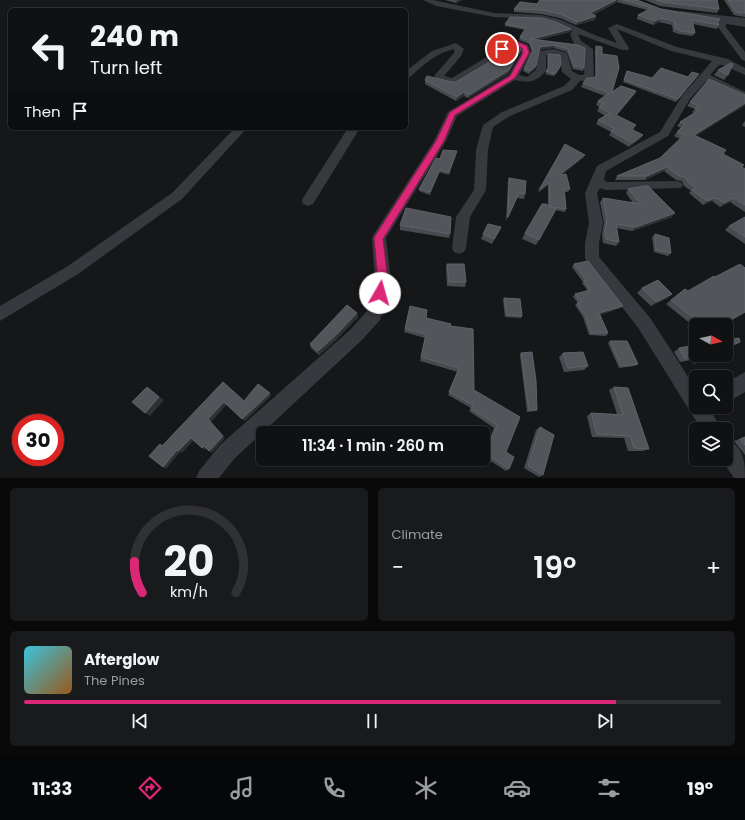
<!DOCTYPE html>
<meta charset="utf-8">
<style>
:root{--surface:#101113;--page:#191a1c;--text:#f1f3f6;--muted:#9c9da0;--line:#303133;--accent:#db2777}
body{margin:0;font-family:Poppins,sans-serif;background:var(--page);color:var(--text);height:100vh;display:flex;flex-direction:column;font-size:15px;white-space:nowrap}
*{box-sizing:border-box;margin:0}
p{font-size:13px;color:var(--muted)}
.icon{flex:none;width:22px;height:22px;fill:none;stroke:currentColor;stroke-width:2;stroke-linecap:round;stroke-linejoin:round}
.map{position:relative;height:478px;overflow:hidden}
.drawer{display:flex;flex-direction:column;gap:10px;padding:10px;background:#09090a;flex:1}
.drawer>*{flex:none}
.banner{position:absolute;left:8px;top:8px;width:400px;height:122px;border-radius:6px;box-shadow:0 1px 3px #0004,0 0 0 1px var(--line);background:#101113;color:var(--text);overflow:hidden}
.needle{width:26px;rotate:98deg}
.fabs{position:absolute;left:689px;top:318px;display:grid;gap:8px}
.fabs a{display:grid;place-items:center;width:44px;height:44px;border-radius:6px;background:var(--surface);box-shadow:0 1px 3px #0004,0 0 0 1px var(--line);font-size:20px}
.speed{position:absolute;left:12px;top:414px;display:flex;gap:8px;font-size:20px;font-weight:700;text-align:center}
.speed>*{display:grid;place-content:center;width:52px;height:52px;border-radius:50%;background:var(--surface);box-shadow:0 1px 3px #0004,0 0 0 1px var(--line);line-height:1}
.speed .limit{border:6px solid #d22;background:#fff;color:#111}
.pin{position:absolute;display:grid;place-items:center;width:34px;height:34px;color:#fff;margin:-17px;border:2px solid #fff;border-radius:50%;box-shadow:0 1px 4px #0007}
.me{position:absolute;width:44px;margin:-22px;rotate:7deg;stroke-linejoin:round;filter:drop-shadow(0 0 3px #0008)}
.turn{display:flex;align-items:center;gap:14px;height:84px;padding:0 16px;font-size:18px}
.turn .icon{width:52px;height:52px;stroke-width:2.5}
.turn b{display:block;font-size:28px;line-height:34px}
.then{display:flex;align-items:center;height:38px;padding:0 16px;background:#0003;gap:8px;font-size:15px}
.big{font-size:30px;font-weight:600;line-height:1.1}
.drawer .tile{flex:1;display:flex;flex-direction:column;justify-content:center;gap:6px;min-width:0;padding:0 14px;border-radius:6px;background:var(--page)}
.drawer .dial{align-items:center;gap:0}
.dial svg{height:104px;overflow:visible;fill:none;stroke:var(--line);stroke-width:7;stroke-linecap:round;text-anchor:middle}
.dial text{fill:var(--text);stroke:none}
.song{display:flex;align-items:center;gap:12px}
.cover{width:48px;height:48px;border-radius:6px;background:linear-gradient(135deg,hsl(190 70% 55%),hsl(30 70% 35%))}
.played{height:4px;border-radius:2px;background:linear-gradient(90deg,var(--accent) 85%,var(--line) 85%)}
.keys{display:flex;justify-content:space-around;direction:ltr}
.heat{display:flex;justify-content:space-between;align-items:center;font-size:22px;direction:ltr}
.drawer .tiles{flex:1;display:grid;gap:10px;grid-template-columns:1fr 1fr}
.tile:last-child{grid-column:span 2}
.trip{position:absolute;left:256px;top:426px;width:234px;height:40px;border-radius:6px;background:var(--surface);box-shadow:0 1px 3px #0004,0 0 0 1px var(--line);font-weight:600;line-height:40px;text-align:center}
.menu{display:flex;height:64px;justify-content:space-around;align-items:center;background:#060708;color:var(--muted)}
.menu .icon{width:28px;height:28px}
.menu .on{color:var(--accent)}
.menu b{font-size:18px;color:var(--text)}
.map>svg:first-child{display:block}
.lines{fill:none;stroke-linecap:round;stroke-linejoin:round}
.street{fill:#37393e;fill-rule:evenodd}
.wall{fill:#474a4e}
.shaded-wall{fill:#2f3134}
.building{fill:#52555a;stroke:#5f6369}
.route{fill:#db2777;stroke:#8e194d}
</style>
<div class="map">
<svg width="745" height="478" viewBox="0 0 745 478">
<rect width="100%" height="100%" fill="#161719"/>
<g class="lines">
<path class="street" d="M423 0H433L494 13 541 15 559 19 597 36 617 43 608 28 617 24 677 47 728 59 745 68V75L723 65H719L710 75 745 92V99L706 81 690 99 668 136 606 171 604 180 607 182 677 181 681 182 683 185 681 188 606 190 600 188 597 193 603 223 599 243V257L651 319 696 389V407H708L722 429H701L639 329 585 259V243L589 223 585 193 597 166 660 132 682 96 712 61 671 51 617 29 629 48 628 50H622L578 34 581 41 593 49 594 78 592 80 580 81 572 90 510 116 493 127 488 150 486 190 470 217 466 248 464 252 459 254 454 252 452 248 456 217 474 190 476 150 483 125 502 112 564 86 571 79 562 72 560 57 554 55H546V71C535 83 529 83 515 80L457 116 446 141 386 238 391 281 380 320 362 340 234 459 219 478H196L199 471 220 445 350 330 367 311 375 281 372 238 374 234 434 141 448 112 509 75 521 53V48L517 47H509L501 56 457 83 440 82 434 76 454 53V49C436 53 422 66 409 78L406 79V71L432 51 456 43 464 49 461 56 444 76 452 78 495 52 503 43 518 41 528 45 531 53 519 75 527 77 536 70 539 51 554 49 567 53 572 71 579 75H584L585 50 574 44 570 34 572 31 556 23 541 19 494 17 436 6Z
M680 11 745 18V27L727 24 725 26 745 52V61L742 60 717 26 720 22 680 15Z
M235 128H247L182 199 78 274 0 321V306L68 266 172 193Z
M348 128H360L313 204 308 206 303 204 302 201 303 198Z
M745 372V392L726 403V383Z
M726 439C744 447 745 461 745 478H734L721 459H726Z"/>
</g>
<path class="wall" d="M445 0H462L456 3Z
M540 0H637L661 9 718 22 719 25 717 29 693 24 695 33 692 36 679 34 673 32 672 25 659 22 653 25 637 19 638 15 647 10 617 2 593 15 595 20 576 25 560 18 541 14 514 12V9L537 4Z
M645 0H717L719 9 717 13 660 6Z
M724 0H745V17L734 15Z
M505 24 570 32 537 40 578 45 584 68 583 71 573 69 567 52 554 48 539 49 535 69 529 74 523 71 532 52 529 44 519 40 520 37 525 30 505 26Z
M596 46 602 54 612 92 636 91 634 95 616 115 636 125 633 130 640 139 629 147 609 135 611 132 596 124 598 120 605 116 597 111 599 107H600L596 105 598 101 605 96 581 87 583 83 594 78 595 76V50Z
M521 49 520 53 508 74 468 98 464 96 456 101 425 84V80L452 82H456Z
M548 54 560 68 554 76 545 74 548 70Z
M718 70 728 75 724 80 714 75Z
M627 71 652 78 697 76 676 102 623 82Z
M745 95V105L695 136 723 154 742 167 745 168V212L730 202 720 207 712 201 703 205 689 193 691 191 684 186 682 181 676 180 664 171 645 180H615L617 176 660 158 680 139 674 136 677 132 681 128 677 126 680 122 694 113 692 112 695 109 687 106 690 102Z
M745 121V127L742 125Z
M457 151 449 175 439 172 430 195 419 191V189L440 159Z
M583 158 562 174 570 189 568 192H565L566 209 565 212 555 210 536 245 522 239 525 233 548 205V185L538 193 539 190Z
M509 178 525 194 524 199 517 198 506 221 508 182Z
M628 189 672 217 632 231 617 228 619 242 616 246 603 243 602 234 604 223 600 202 603 198 633 203 626 193Z
M745 217V244L725 230 729 226Z
M400 225 450 234 449 238 400 230Z
M501 227 499 232 492 244 481 239 483 234Z
M655 234 671 253 668 256 654 252 652 237Z
M447 264 466 282 465 287 447 286 446 268Z
M574 264 623 306 620 308 600 315 608 333 606 336 589 335 583 317 575 305 578 303 573 297 575 294 588 291 582 283 583 282 572 267Z
M642 288 672 294 667 298 651 306 637 293Z
M504 298 522 316 521 318 505 317 503 300Z
M671 300 724 325H696V335L687 327 691 324 666 304Z
M357 313 358 317 336 340 319 355 311 348 310 344Z
M426 318 450 326 474 390 520 417 506 452 509 469 506 471 483 456 494 428 469 411 471 408 448 395 458 372 420 361 425 338 404 332 405 329Z
M610 341 638 364 635 366 619 368 608 343Z
M679 348 696 355H713L694 364 691 360 680 362 674 352Z
M521 353 537 410 535 411 527 412 520 355Z
M563 353 588 366 584 370 564 372 559 357Z
M614 387 649 449 643 451H628L624 438 592 437 587 416 591 413 617 414 609 390Z
M540 427 543 475 539 477 524 468 536 430Z
M696 435V443L693 436Z
M745 437V455L734 441Z"/>
<path class="shaded-wall" d="M457 0H462L456 3Z
M616 0H618L617 2 589 17 590 13Z
M596 16 595 20 576 25 578 22Z
M661 18 659 22 653 25 655 21Z
M571 29 570 32 530 41 531 39Z
M555 45 554 48 539 50 540 47Z
M521 49 520 53 508 74 468 98 469 95Z
M536 66 535 69 529 74 530 71Z
M636 91 634 95 614 119 616 115Z
M464 92V96L456 101 457 97Z
M745 103V105L691 139 694 135Z
M643 135 640 139 629 147 632 143Z
M585 155 583 158 558 178 559 175Z
M667 167 664 171 645 180 647 176Z
M440 170 439 172 430 195V192Z
M549 183 548 185 538 193 539 190Z
M716 198 712 201 703 205 707 201Z
M734 198 730 202 720 207 724 203Z
M675 213 672 217 632 231 636 227Z
M501 227 499 232 492 244 494 239Z
M672 294 667 298 651 306 656 302Z
M623 306 620 308 597 316 599 313Z
M357 313 358 317 336 340 319 355 318 351Z
M711 355H713L694 364 700 360Z
M147 387 164 400 150 416 145 413Z
M270 393 271 396 245 421 242 419Z
M224 402 227 404 211 422 225 438 212 453 209 451 208 419Z
M191 438 194 440 182 453 180 452 166 469 163 467 177 450Z
M204 446 207 448 205 450 202 448Z"/>
<path class="building" d="M540 0H616L590 13 596 16 578 22 561 14 542 10 514 9 520 2 537 4Z
M623 0H637L661 9 720 19 718 22 719 25 692 20 695 33 681 31 675 28 674 21 661 18 655 21 638 15 652 8Z
M656 0H717L719 9 662 2Z
M728 0H745V13L736 12Z
M510 17 542 18 556 22 571 29 531 39 578 45 585 48 584 68 574 66 568 49 555 45 540 47 536 66 530 71 524 69 533 50 529 41 520 37 526 28 505 24Z
M514 45 521 46V49L509 70 469 95 464 92 457 97 425 80 427 76 452 82H456L501 55 506 57Z
M596 46 602 47V54L617 56 619 68 612 92 621 86 636 91 616 115 636 125 631 129 643 135 632 143 611 131 615 129 598 120 610 113 599 107 604 104 598 101 609 93 583 83 587 78H594L597 74Z
M548 54 560 55 561 65 555 74 546 71 548 68Z
M731 63 733 64 728 75 718 70Z
M661 68 688 77 692 72 699 74 678 99 624 80 627 71 652 78Z
M709 79 745 95V103L694 135 726 150 723 154 744 165 741 167 745 169V205L734 198 724 203 716 198 707 201 692 190 696 188 688 182 685 177 679 176 667 167 647 176H617L660 158 684 135 677 132 685 124 680 122 699 110 695 108 699 106 690 102Z
M565 144 585 155 559 175 566 174 570 189H564L566 209 552 207 550 206 549 183 539 190Z
M443 150 457 151 449 172 440 170 430 192 419 189 436 158 440 159Z
M509 178 526 181 525 194 519 193 508 217Z
M644 186H648L675 213 636 227 616 224 619 242 606 239 605 230 607 219 603 198 641 204 628 189Z
M542 204H546L556 209 539 240 525 233Z
M406 208 451 217 450 234 400 225Z
M745 217V237L729 226Z
M488 224 501 227 494 239 483 234Z
M655 234 669 238 671 253 656 250Z
M588 261 623 306 599 313 608 333H591L585 315 577 303 581 302 575 294 590 290 584 281 586 280 574 264Z
M447 264H464L466 282H449Z
M740 264 745 268V312L724 324 725 325H696V327L692 323 697 321 671 300 685 289 688 291 714 276 715 277Z
M658 280 672 294 656 302 642 288Z
M504 298 520 299 522 316 507 315Z
M347 305 357 313 335 336 318 351 310 344Z
M410 306 427 310 426 318 451 324 450 326 473 329 474 390 520 417 506 452 514 457 509 469 485 453 497 425 471 409 473 405 449 392 459 368 421 357 426 334 405 329Z
M726 326 732 332 726 335Z
M726 336 729 340 739 338 740 342 726 348Z
M610 341H627L638 364 621 366Z
M696 345V355H711L700 360 696 357 685 359 679 348Z
M532 352 536 381 537 410H529L521 353Z
M583 352 588 366 568 368 563 353Z
M223 382 244 401 258 384 270 393 242 419 224 402 208 419 223 436 209 451 204 446 202 448 191 438 178 451 177 450 163 467 149 456 160 444 162 446Z
M147 387 159 397 145 413 132 402Z
M614 387 628 388 649 449 634 448 630 436 597 434 591 413 623 415Z
M540 427 554 435 543 475 528 466Z
M745 437V445L740 439Z"/>
<path class="route" d="M518 42 527 46 529 53 515 78 455 115 444 141 383 239 388 281 383 296 380 297 376 296 375 293 378 281 374 238 375 236 436 141 450 112 510 76 523 53 522 48C513 44 509 48 502 51L499 49 504 44Z"/>
</svg>
<div class="fabs">
<a><svg class="needle" viewBox="-14 -14 28 28"><path d="M0-13l5 13h-10z" fill="#e53935"/><path d="M0 13l5-13h-10z" fill="#9c9da0"/></svg></a>
<a><svg class="icon" aria-label="search" viewBox="0 0 24 24"><circle cx="10" cy="10" r="6"/><path d="M15 15l6 6"/></svg></a>
<a><svg class="icon" aria-label="layers" viewBox="0 0 24 24"><path d="M12 4l9 5-9 5-9-5zM3 14l9 5 9-5"/></svg></a>
</div>
<div class="speed"><div class="limit">30</div></div>
<div class="pin" style="left:502px;top:49px;background:#d93025"><svg class="icon" aria-label="arrive" viewBox="0 0 24 24"><path d="M6 21V4h12l-3 4 3 4H6"/></svg></div>
<svg class="me" style="left:380px;top:293px" viewBox="-20 -20 40 40"><circle r="19" fill="#fff"/><path d="M0-13L10 11 0 6-10 11z" fill="#db2777"/></svg>
<div class="trip">11:34 · 1 min · 260 m</div>
<div class="banner">
<div class="turn"><svg class="icon" aria-label="left" viewBox="0 0 24 24"><path d="M17 20v-9H6M10 6l-5 5 5 5"/></svg><div><b>240 m</b>Turn left</div></div>
<div class="then">Then<svg class="icon" aria-label="arrive" viewBox="0 0 24 24"><path d="M6 21V4h12l-3 4 3 4H6"/></svg></div>
</div>
</div>
<section class="drawer">
<div class="tiles">
<div class="tile dial"><svg viewBox="0 0 100 80">
<path d="M14 69A42 42 0 1 1 86 69"/>
<path d="M14 69A42 42 0 0 1 8 45" stroke="#db2777"/>
<text x="50" y="56" font-size="32" font-weight="700">20</text>
<text x="50" y="72" font-size="11">km/h</text>
</svg></div>
<div class="tile"><p>Climate</p>
<div class="heat"><a>−</a><b class="big">19°</b><a>+</a></div>
</div>
<div class="tile">
<div class="song"><i class="cover"></i><div><b>Afterglow</b><p>The Pines</p></div></div>
<div class="played"></div>
<div class="keys"><svg class="icon" aria-label="previous" viewBox="0 0 24 24"><path d="M18 5L8 12l10 7zM5 5v14"/></svg><svg class="icon" aria-label="pause" viewBox="0 0 24 24"><path d="M8 5v14M16 5v14"/></svg><svg class="icon" aria-label="next" viewBox="0 0 24 24"><path d="M6 5l10 7-10 7zM19 5v14"/></svg></div>
</div>
</div>
</section>
<nav class="menu">
<b>11:33</b>
<svg class="icon on" aria-label="directions" viewBox="0 0 24 24"><path d="M12 3l9 9-9 9-9-9zM9 14v-3h6M13 9l2 2-2 2"/></svg>
<svg class="icon" aria-label="music" viewBox="0 0 24 24"><path d="M9 18V5l10-2v13"/><circle cx="6" cy="18" r="3"/><circle cx="16" cy="16" r="3"/></svg>
<svg class="icon" aria-label="phone" viewBox="0 0 24 24"><path d="M5 4h4l2 5-3 2q2 4 5 5l2-3 5 2v4C11 20 4 13 5 4z"/></svg>
<svg class="icon" aria-label="climate" viewBox="0 0 24 24"><path d="M12 3v18M4 7l16 10M4 17L20 7"/></svg>
<svg class="icon" aria-label="car" viewBox="0 0 24 24"><path d="M5 17H2v-5l4-1 3-4h7l3 4 3 1v5h-3M9 17h6M6 11h13"/><circle cx="7" cy="17" r="2"/><circle cx="17" cy="17" r="2"/></svg>
<svg class="icon" aria-label="filters" viewBox="0 0 24 24"><path d="M4 7h16M4 17h16"/><circle cx="9" cy="7" r="2"/><circle cx="15" cy="17" r="2"/></svg>
<b>19°</b>
</nav>
